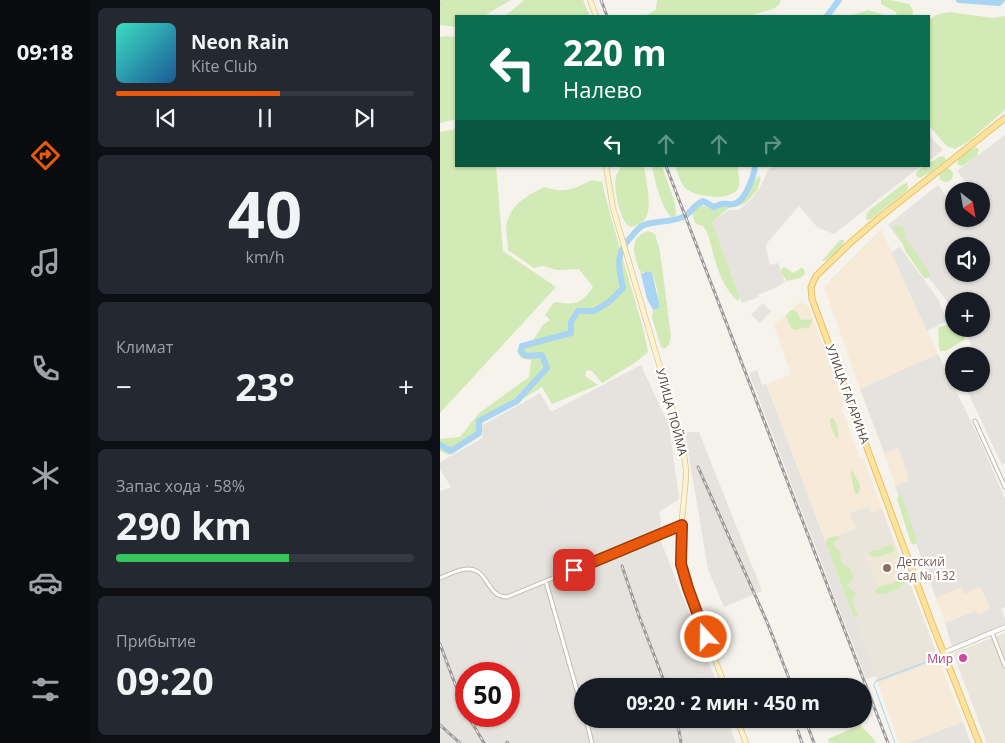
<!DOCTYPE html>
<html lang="ru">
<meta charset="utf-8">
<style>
:root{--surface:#171b24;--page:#242831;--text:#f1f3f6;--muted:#9ea1a6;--line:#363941;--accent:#ea580c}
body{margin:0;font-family:"Open Sans",sans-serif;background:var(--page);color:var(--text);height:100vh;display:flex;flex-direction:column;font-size:19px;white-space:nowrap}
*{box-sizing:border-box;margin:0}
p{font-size:16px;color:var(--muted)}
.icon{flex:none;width:28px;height:28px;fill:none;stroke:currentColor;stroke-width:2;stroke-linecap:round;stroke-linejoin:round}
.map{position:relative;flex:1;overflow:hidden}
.drawer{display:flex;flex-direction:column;gap:8px;padding:8px;background:#0d0f14;width:350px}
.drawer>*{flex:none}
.top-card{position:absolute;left:15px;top:15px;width:475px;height:152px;border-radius:0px;box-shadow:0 1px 4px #0004;background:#0b6e4f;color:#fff;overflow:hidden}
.needle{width:32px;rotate:149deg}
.controls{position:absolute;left:505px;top:182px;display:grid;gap:10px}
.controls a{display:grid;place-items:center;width:45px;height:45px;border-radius:50%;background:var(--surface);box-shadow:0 1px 4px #0004;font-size:25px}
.speed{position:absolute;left:15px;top:662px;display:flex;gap:10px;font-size:25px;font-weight:700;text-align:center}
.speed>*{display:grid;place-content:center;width:65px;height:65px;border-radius:50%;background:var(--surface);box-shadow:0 1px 4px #0004;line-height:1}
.speed .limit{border:8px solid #d22;background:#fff;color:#111}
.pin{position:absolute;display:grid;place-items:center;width:42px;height:42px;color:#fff;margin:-21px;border-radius:10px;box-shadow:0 2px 8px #0006}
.me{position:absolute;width:55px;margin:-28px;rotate:339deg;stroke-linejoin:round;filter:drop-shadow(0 0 4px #0008)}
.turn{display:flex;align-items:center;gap:18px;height:105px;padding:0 25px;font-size:22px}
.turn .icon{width:65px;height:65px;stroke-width:2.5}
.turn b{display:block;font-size:35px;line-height:42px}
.lanes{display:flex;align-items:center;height:48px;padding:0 25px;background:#0003;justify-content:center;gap:25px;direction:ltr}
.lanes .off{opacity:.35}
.big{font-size:38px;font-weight:700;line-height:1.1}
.drawer .card{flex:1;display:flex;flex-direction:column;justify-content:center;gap:8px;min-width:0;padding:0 18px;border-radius:8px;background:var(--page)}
.drawer .dial{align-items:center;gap:0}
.dial b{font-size:65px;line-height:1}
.song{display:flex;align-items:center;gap:15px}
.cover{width:60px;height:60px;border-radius:8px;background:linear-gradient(135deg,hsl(170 70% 55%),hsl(210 70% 35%))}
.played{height:5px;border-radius:2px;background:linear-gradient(90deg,var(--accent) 55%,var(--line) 55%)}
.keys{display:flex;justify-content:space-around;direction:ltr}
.heat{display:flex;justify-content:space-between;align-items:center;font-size:28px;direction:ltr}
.charge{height:8px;border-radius:4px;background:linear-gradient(90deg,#34c759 58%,var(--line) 0)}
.trip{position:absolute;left:134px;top:678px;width:298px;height:50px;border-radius:25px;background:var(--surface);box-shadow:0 1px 4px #0004;font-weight:700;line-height:50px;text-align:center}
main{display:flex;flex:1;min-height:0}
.tab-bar{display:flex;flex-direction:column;width:90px;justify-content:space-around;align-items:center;background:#090b0e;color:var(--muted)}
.tab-bar .icon{width:35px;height:35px}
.tab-bar .selected{color:var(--accent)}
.tab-bar b{font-size:22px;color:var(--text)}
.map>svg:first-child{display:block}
.residential{fill:#eae5da}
.commercial{fill:#f7ead8}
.industrial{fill:#e6e2dd;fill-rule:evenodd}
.education{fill:#efe8d6}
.green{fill:#d2eab5}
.parking{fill:#e5e3e0}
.water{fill:#a9d4f2}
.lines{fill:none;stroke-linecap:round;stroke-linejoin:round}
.stream{stroke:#a9d4f2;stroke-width:1}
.river{stroke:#a9d4f2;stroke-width:6}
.minor-casing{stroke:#c2bbae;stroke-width:5}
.tertiary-casing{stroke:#c2bbae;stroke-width:5.5}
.secondary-casing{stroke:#d6c79b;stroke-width:6}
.primary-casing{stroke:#e6c16a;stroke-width:7}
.minor{stroke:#fff;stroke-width:3}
.tertiary{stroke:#fff;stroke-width:4}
.secondary{stroke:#fff3cd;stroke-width:4.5}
.primary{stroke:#ffe39c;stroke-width:5}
.rail-casing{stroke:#9a9a9a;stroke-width:3}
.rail{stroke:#fff;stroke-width:1;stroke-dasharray:4;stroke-linecap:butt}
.route-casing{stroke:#983908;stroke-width:12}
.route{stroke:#ea580c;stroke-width:9}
.education-dot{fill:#8d6e63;stroke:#fff;stroke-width:2}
.hotel-dot{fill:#d1479c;stroke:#fff;stroke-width:2}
.labels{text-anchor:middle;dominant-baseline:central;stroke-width:4.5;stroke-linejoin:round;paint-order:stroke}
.street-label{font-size:12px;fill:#4b4439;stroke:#fff}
.education-label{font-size:12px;fill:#785e54;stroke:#fff;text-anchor:start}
.hotel-label{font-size:12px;fill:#b23c85;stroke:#fff;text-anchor:end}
</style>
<main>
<nav class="tab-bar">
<b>09:18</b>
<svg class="icon selected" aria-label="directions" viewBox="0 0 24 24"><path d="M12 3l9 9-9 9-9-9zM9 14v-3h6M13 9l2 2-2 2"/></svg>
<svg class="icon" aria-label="music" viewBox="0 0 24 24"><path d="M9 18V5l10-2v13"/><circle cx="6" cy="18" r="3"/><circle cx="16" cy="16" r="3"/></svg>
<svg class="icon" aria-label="phone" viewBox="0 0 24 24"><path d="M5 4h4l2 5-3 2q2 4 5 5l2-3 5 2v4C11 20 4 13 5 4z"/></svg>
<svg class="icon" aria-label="climate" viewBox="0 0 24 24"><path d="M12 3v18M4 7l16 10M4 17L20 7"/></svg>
<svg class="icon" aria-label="car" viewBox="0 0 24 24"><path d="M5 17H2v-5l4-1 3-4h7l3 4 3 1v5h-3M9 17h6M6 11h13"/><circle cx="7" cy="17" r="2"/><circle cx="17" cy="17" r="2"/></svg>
<svg class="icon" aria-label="filters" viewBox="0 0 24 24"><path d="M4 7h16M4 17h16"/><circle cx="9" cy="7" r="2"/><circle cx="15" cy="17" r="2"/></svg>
</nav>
<section class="drawer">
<div class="card">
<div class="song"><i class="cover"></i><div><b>Neon Rain</b><p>Kite Club</p></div></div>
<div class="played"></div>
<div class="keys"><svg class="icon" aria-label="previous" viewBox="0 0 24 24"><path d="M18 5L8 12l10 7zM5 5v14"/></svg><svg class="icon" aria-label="pause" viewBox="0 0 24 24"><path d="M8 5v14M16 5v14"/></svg><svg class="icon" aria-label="next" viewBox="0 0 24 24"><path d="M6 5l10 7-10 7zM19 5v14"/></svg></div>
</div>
<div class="card dial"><b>40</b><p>km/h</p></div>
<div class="card"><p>Климат</p>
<div class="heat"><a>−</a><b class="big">23°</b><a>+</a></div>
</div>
<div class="card"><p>Запас хода · 58%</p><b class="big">290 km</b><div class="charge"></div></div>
<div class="card"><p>Прибытие</p><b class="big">09:20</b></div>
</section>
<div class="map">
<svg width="565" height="743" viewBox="0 0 565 743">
<rect width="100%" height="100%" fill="#f6f3ec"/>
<path class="residential" d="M429 505 432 513 442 509 499 660 438 683 385 540 415 529 410 513Z
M565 633V743H547L513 653Z"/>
<path class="commercial" d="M441 229 498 354 420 389 384 287Z
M360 302 368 306 404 399 401 408 420 458 424 459 442 509 432 513 429 506 410 513 415 529 385 540 326 384 351 375 334 325Z
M458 448 467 472 469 481 455 486 444 453Z
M522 587 532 590 540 587 550 607 548 610 539 614 536 611 505 623 496 598Z
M499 660 523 722 468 743H459L438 683Z"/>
<path class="industrial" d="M489 135 503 150 489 161Z
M565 135V463L562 465 524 384H541V356H514V360L512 356 531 345 533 348 524 329H541V301H514V307L512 302 509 304 448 225 498 185 512 204H514V219H541V191H531L532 190 517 171ZM514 246H541V274H514Z
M332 166H481L394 234 378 228 359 206 327 243 326 248 330 265 338 263 345 282 335 288 318 295 319 297 302 303 272 222 289 210H298L309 202 321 186 328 170Z
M498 354 539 438 565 499V607L561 609 565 619V624L512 647 505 623 536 611 538 614 548 610 550 607 540 587 524 594 522 587 496 598 455 486 468 481 467 472 458 448 444 453 420 389Z
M201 365 229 426 239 497 238 500 219 512 221 521 220 539 278 686H142V719H287L296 743H0V490L1 491 11 487 0 469V462L41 439 43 436 41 426 100 393 111 412ZM26 674H69V716H26Z
M317 370 322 385 326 384 436 676 426 679 309 373Z
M245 432H259L322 591 284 607 268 570Z
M523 722 531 743H468Z"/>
<path class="education" d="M455 544 469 581 446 590 439 591 425 555Z"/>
<path class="green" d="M0 0H71L44 16H16V27L0 25Z
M84 0H143L150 16H65Z
M217 0H341L339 5 333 9 308 16H206L216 9Z
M441 0H450L469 4 473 10 472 16H457L456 12 441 4Z
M428 10 441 14 442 16H410Z
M509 12 553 18 565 16V110L529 141 515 149 507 146 489 126V20L496 15Z
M6 36 16 37V119L0 123V37Z
M16 129V166H56L63 251 116 287 0 413V132Z
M535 147 539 149 537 156 522 166 517 164C518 155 528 152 535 147Z
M504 156 506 160C498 167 489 174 480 178L476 176C476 169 483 166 489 166V163L499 157Z
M182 166H204C206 179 213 209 205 219 202 223 196 226 191 227 180 224 173 187 176 176 177 172 180 169 182 166Z
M212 166H222L235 203 236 215 233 218C222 211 214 179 212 166Z
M235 166H298C298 172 300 181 299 186 294 203 255 197 245 188 240 182 238 173 235 166Z
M499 175a7 7 0 1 1 14 0a7 7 0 1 1-14 0Z
M319 176 321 179 317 190 307 202 299 206 289 208 272 222 300 298 298 301C279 286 274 254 267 232L263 226 256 224C251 215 251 210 261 205L272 209C276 208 279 206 284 205 291 203 297 206 303 200 311 194 311 181 319 176Z
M152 180 162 182 170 214 204 332 208 352 196 362 162 383 152 371 147 370 145 376 158 385 112 404 102 387 73 405 45 419 40 424 41 436 9 455 0 451V439L20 437 39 413 89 377 91 360 81 358 77 351 81 343H91L103 325 110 320 105 315 114 302C134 305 141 305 153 287L139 269 117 270 103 266 94 268 68 250C68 241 65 230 67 222 72 203 89 195 104 187 125 194 133 189 152 180Z
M467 182 468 188 465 192 431 219 426 220 427 213 431 209 459 187Z
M454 226H460L464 229 465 238 489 271 490 276 487 278H484L466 252 461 240 454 229Z
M208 231 215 234 220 252 231 336 229 345 224 349 221 347 212 318 213 310 216 309C221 299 216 284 212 273L203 272 201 274C195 259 186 238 208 231Z
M400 240H404V242L401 249 385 261H382Z
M345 267 353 273 361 268 364 269 365 274 360 278 347 281 341 273 342 268Z
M352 310 357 312 361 320 372 319 370 327 367 329 365 327 356 330 351 328 346 316 349 312Z
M514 323V329H518L525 338 524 340 506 351H500C497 344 500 337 498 330L499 327Z
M390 418H393C397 424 399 432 398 439L396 438 391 427Z
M410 470 413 472 420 485 419 493 417 494H415Z
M459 494 462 497 476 538 477 542 474 545 471 543 457 499Z
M398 536 399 539 394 542C394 547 396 549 400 551L401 562 405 567H409L411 570 413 578 407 586 416 593 412 601 418 616 416 618 414 617 386 544 388 538Z
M451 544 455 550C448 554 439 558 431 556L429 553 431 551 438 550Z
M461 579 464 580 465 583C459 590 443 596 435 593 438 583 445 587 453 583 455 582 458 580 461 579Z
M420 725 431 736 436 743H389L388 739Z"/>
<path class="parking" d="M460 247 498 299 507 321 487 331 451 252Z
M323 303 331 311 320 323 311 315Z
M108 489 136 543 128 547 100 493Z
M87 637 98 666 82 673 70 643Z
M100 681 117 721 104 726 87 686Z"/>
<path class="water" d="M208 271 212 273 219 303V308L213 310 207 299 201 274Z"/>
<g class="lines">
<path class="stream" d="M0 4H1
M455 743 434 685 436 681 497 658"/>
<path class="river" d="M519 0 559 3 562 0
M387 16 399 0
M0 445 11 451 39 433V421L77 401 107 368 102 355 86 356 81 352 82 346 131 333V322L138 311H154L169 302 183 288C178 266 175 252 193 235 196 231 200 226 204 225 217 220 233 223 245 216 252 212 252 206 263 201L274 207C285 201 283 205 293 204 305 203 314 176 315 166"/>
<defs>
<path id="minor" d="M535 421 565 487
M0 578C8 575 18 569 27 569 49 568 46 597 67 597L241 525
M106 582 142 708
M552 633 565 666
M146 719 152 743"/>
<path id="tertiary" d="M503 653 565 627"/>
<path id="secondary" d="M150 0 156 16
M166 166 173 208 242 442C243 452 246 463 246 473 245 506 236 541 243 574L285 686
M297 719 306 743"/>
<path id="primary" d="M539 743 491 621 372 299 371 287 376 276 409 244 439 218 565 118"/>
</defs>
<use href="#minor" class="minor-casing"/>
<use href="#tertiary" class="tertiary-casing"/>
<use href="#secondary" class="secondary-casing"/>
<use href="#primary" class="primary-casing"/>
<use href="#minor" class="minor"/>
<use href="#tertiary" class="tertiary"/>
<use href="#secondary" class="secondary"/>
<use href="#primary" class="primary"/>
<defs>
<path id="rail" d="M161 0 167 16
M226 166 448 743
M258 467 327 622 352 686
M182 566 199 616 226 686
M0 644 26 713
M28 716 44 743
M237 719 241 743
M365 719 374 743
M0 725 20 743
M358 731 362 743
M67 742 68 743"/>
</defs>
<use href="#rail" class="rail-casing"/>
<use href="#rail" class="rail"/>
</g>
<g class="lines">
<defs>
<path id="route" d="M134 570 242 525 241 564 248 588 266 637"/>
</defs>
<use href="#route" class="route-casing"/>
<use href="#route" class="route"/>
</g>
<circle class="education-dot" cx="447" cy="568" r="5"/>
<circle class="hotel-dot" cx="523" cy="658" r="5"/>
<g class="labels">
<g class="street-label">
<text transform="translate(408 394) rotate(70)">УЛИЦА ГАГАРИНА</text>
<text transform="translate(232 412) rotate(75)">УЛИЦА ПОЙМА</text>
</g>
<g class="education-label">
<text x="457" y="561">Детский<tspan x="457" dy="14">сад № 132</tspan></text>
</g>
<g class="hotel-label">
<text x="513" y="658">Мир</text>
</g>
</g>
</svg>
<div class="controls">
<a><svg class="needle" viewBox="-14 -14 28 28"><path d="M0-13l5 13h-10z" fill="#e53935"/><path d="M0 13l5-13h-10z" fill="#9ea1a6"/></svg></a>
<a><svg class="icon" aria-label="sound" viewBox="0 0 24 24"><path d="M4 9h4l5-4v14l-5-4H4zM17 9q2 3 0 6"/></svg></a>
<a>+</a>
<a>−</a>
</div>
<div class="speed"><div class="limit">50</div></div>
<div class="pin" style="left:134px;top:570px;background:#d93025"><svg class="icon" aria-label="arrive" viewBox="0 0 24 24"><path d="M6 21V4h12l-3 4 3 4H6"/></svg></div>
<svg class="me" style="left:266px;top:637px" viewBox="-20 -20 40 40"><circle r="17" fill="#ea580c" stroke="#fff" stroke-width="3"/><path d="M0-11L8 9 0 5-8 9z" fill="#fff"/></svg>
<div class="trip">09:20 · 2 мин · 450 m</div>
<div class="top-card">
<div class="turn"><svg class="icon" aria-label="left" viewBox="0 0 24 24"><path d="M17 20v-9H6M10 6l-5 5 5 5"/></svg><div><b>220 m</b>Налево</div></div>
<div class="lanes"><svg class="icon" aria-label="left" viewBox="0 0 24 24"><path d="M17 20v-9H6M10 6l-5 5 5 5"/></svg><svg class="icon off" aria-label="ahead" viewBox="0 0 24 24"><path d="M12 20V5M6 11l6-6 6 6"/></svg><svg class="icon off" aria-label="ahead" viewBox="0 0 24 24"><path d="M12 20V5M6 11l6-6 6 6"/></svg><svg class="icon off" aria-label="right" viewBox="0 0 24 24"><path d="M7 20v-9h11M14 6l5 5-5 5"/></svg></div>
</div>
</div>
</main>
